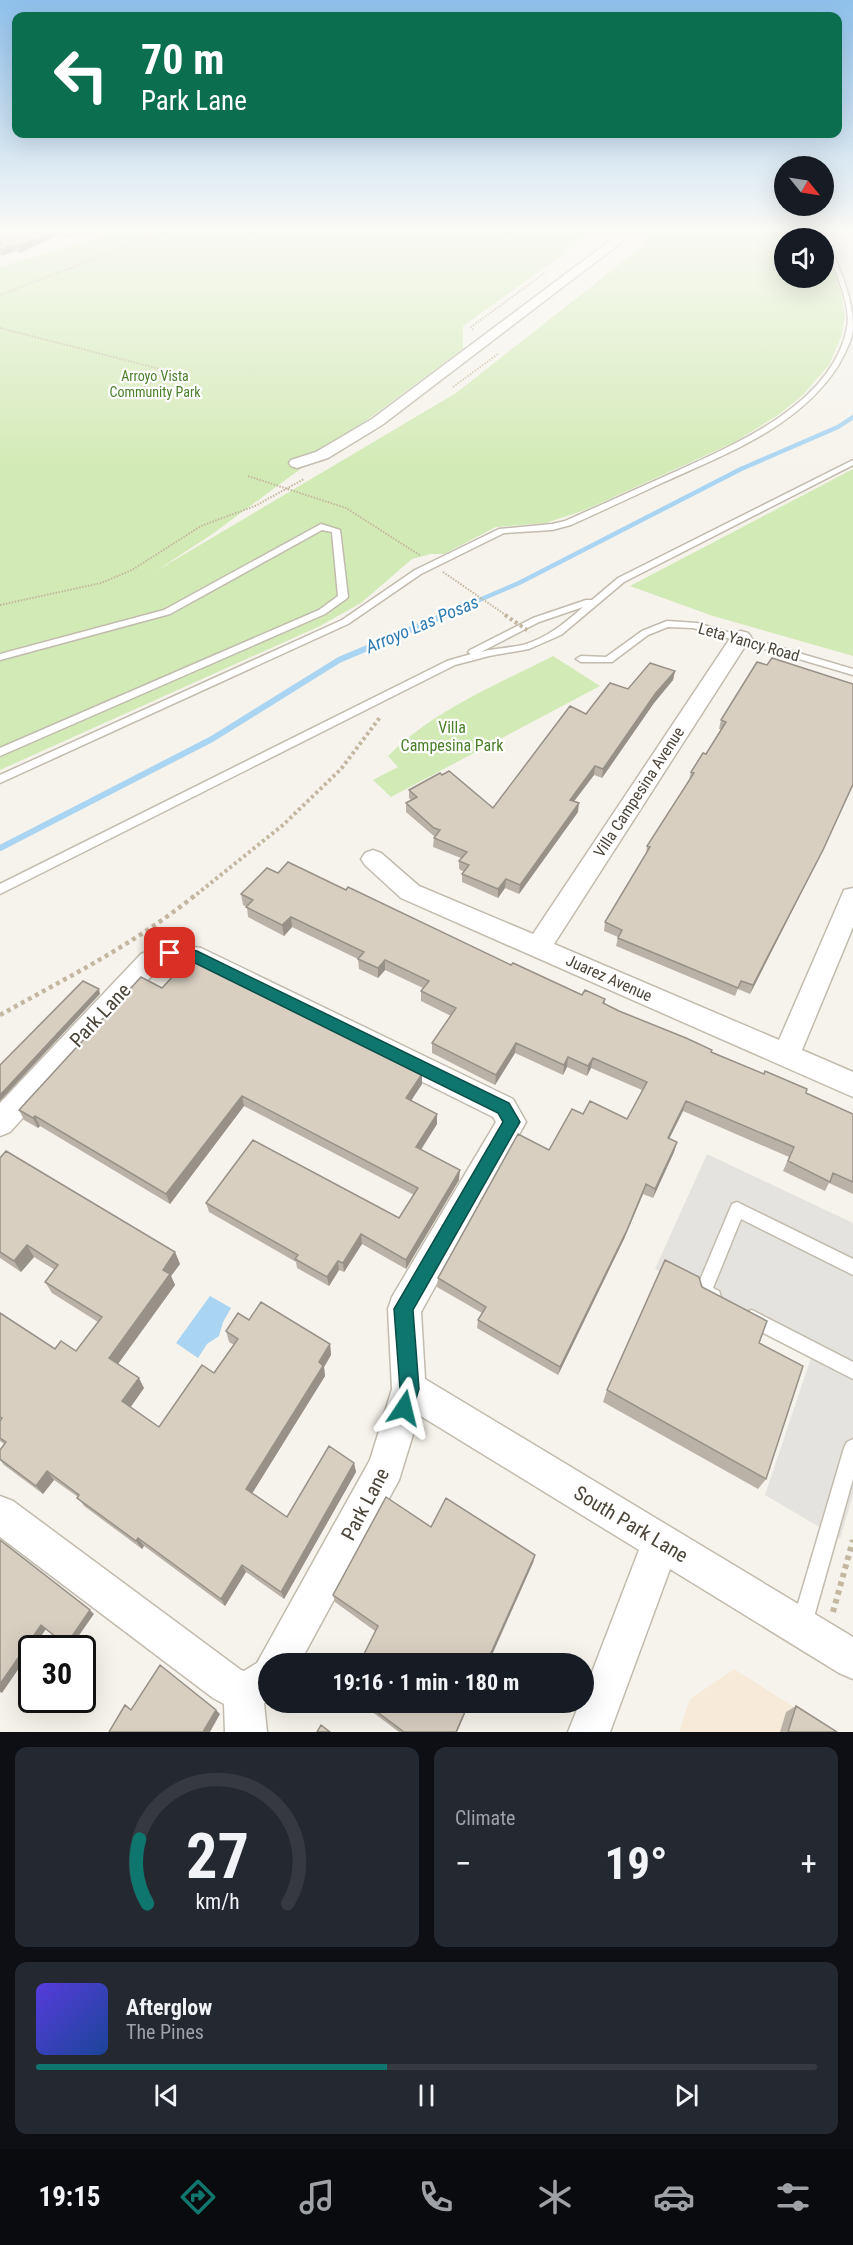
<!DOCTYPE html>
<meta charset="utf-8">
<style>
:root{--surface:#171b24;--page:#242831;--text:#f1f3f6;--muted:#9ea1a6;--line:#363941;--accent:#0f766e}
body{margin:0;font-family:"Roboto Condensed",sans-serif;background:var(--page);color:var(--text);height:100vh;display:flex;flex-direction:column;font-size:22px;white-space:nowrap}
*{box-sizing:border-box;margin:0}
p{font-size:20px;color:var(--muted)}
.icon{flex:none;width:33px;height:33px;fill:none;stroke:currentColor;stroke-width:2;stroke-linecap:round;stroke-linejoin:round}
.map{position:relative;height:1732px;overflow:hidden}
.details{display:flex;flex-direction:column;gap:15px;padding:15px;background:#0d0f14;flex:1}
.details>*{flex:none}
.guide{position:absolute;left:12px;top:12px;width:830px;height:126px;border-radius:12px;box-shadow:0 6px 24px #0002;background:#0b6e4f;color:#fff;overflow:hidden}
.needle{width:39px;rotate:120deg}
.fabs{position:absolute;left:774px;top:156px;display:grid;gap:12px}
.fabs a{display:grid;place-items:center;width:60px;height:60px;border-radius:50%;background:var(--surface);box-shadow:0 6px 24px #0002;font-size:30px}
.speed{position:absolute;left:18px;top:1635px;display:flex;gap:12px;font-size:30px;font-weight:700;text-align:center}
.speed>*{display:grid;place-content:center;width:78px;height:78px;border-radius:50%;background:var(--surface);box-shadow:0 6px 24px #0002;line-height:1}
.speed .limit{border:3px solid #111;border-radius:9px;background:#fff;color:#111}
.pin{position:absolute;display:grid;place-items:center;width:51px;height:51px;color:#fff;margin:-26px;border-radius:12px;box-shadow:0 3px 9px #0006}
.me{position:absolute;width:66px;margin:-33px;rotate:10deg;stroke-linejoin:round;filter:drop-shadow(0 0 4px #0008)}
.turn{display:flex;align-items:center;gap:21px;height:126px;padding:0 30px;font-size:27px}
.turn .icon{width:78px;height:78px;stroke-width:2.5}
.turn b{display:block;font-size:42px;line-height:51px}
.big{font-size:45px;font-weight:700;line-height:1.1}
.details .card{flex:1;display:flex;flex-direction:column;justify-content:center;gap:9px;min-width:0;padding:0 21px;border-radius:12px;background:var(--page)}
.details .dial{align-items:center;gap:0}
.dial svg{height:156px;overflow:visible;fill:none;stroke:var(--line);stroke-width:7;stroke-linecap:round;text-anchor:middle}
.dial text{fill:var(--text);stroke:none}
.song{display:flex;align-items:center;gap:18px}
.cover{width:72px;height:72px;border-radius:9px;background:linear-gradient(135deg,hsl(250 70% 55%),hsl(220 70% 35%))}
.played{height:6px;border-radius:3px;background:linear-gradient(90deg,var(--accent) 45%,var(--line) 45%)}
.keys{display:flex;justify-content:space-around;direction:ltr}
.heat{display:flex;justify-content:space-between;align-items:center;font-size:33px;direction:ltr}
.details .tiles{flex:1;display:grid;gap:15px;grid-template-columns:1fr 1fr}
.card:last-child{grid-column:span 2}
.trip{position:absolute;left:258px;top:1653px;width:336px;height:60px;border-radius:30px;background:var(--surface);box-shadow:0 6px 24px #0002;font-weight:700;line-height:60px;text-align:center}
.tab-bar{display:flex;height:96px;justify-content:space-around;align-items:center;background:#090b0e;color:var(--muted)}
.tab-bar .icon{width:42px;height:42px}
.tab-bar .selected{color:var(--accent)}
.tab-bar b{font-size:27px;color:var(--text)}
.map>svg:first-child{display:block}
.commercial{fill:#f7ead8}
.green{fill:#d2eab5}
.parking{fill:#e5e3e0}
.water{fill:#a9d4f2}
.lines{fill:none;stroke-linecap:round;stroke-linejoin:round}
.stream-far1{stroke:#a9d4f2;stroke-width:4.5}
.stream{stroke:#a9d4f2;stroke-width:6}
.lane-casing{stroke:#c2bbae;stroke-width:3}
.street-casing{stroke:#c2bbae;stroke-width:3}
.path-far3{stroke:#c4b79f;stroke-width:2;stroke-dasharray:1.5 1.5;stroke-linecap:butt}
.path-far2{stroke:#c4b79f;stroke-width:4;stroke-dasharray:3 3;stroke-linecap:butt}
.path-far1{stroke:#c4b79f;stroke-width:4.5;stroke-dasharray:4 4;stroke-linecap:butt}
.path{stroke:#c4b79f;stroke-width:6;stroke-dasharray:4.5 4.5;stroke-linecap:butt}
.lane{fill:#fff;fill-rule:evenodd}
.street{fill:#fff;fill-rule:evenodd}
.path-bridge-far1{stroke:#c4b79f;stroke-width:2;stroke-dasharray:1.5 1.5;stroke-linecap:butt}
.path-bridge{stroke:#c4b79f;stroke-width:4;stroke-dasharray:3 3;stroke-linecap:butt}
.wall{fill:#bab2a6}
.shaded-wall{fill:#979187}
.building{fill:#d8cfc1;stroke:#979187;stroke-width:1.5}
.route{fill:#0f766e;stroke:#0a4d48;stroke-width:1.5}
.labels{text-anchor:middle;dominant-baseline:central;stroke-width:4.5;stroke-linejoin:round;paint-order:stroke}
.far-park-label{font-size:14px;fill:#4a7f2a;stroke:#fff}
.street-label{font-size:16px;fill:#4b4439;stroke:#fff}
.park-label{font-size:16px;fill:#4a7f2a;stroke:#fff}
.water-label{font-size:18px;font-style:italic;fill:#2e7ab2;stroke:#fff}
.near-street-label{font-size:20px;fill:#4b4439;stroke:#fff}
</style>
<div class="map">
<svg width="853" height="1732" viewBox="0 0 853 1732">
<rect width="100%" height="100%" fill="#f6f3ec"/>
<path class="commercial" d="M734 1669 834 1732H679L690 1699Z"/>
<path class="green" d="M116 229H598L463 326V349L211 535 156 571 456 393 644 245 650 229H814L819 238H784V278H824V249L841 291 845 317 841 337 829 365 802 396 778 415 733 443 585 510 546 523 496 527 444 554H431L412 559 361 603 320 626 0 770V267L98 237Z
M853 469V656L713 616 630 586Z
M553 656 600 686 391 797 373 780 398 767 388 756C434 710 496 685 553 656Z"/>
<path class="parking" d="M707 1154 853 1223V1495L840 1539 765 1495 813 1352 655 1269Z"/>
<path class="water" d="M210 1296 231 1308 223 1322 219 1336 207 1344 198 1358 176 1343Z"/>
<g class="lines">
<path class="stream-far1" d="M442 616 519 583 741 469 838 427 853 417"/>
<path class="stream" d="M0 848 212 739 339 660 445 615"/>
<defs>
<path id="lane" d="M816 229H822C836 260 853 293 853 328 852 341 844 355 838 366 799 427 726 454 662 483 632 497 602 511 571 525L552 530 504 533 421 574 348 624 0 783V775L342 620 415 570 499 529 552 524 565 521C597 507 629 492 661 478 727 448 831 408 847 328 852 304 833 266 824 245V238H821Z
M853 460V465L624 582 561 635 529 649 489 656 455 665 0 894V884L447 661 471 654 468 652 470 650 533 618 586 600H592L618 578ZM583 607C565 623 547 638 523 645 509 648 495 648 481 652L539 622Z
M321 524 340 530 348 597 346 599 325 614 0 756V748L319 610 338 596 332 532 322 530 170 614 0 660V654L164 610Z
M667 621 697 623 853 669V675L693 628 668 627 648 635 612 662H581L576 659 581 656 606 657 642 631Z
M737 1202 853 1259V1275L741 1219 713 1288 719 1291 721 1297 719 1303 713 1305 697 1298 695 1292 732 1204Z
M752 1310 853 1362V1379L746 1324 744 1318 746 1312Z
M853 1439V1479L812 1624 809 1631 802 1634 795 1631 792 1624 844 1448 847 1442Z"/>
<path id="street" d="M621 229H633L623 241 382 425 328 458 297 468 291 466 289 463 291 460 316 452 372 419 615 237Z
M741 631 748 633 751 637 554 944 779 1040 841 897 844 890 853 888V927L802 1050 853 1072V1097L401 898 365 865 361 859 365 853 373 850 381 853 419 886 533 934 731 637 734 633Z
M170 943 201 948 513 1099 526 1122 421 1312 425 1379 853 1637V1679L839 1673 670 1569 610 1732H568L580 1702H584V1693L639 1550 419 1415 399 1480 299 1664H268V1702L264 1703 267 1732H225L224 1704 213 1698 0 1537V1496L13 1501 241 1670 244 1671 257 1663 370 1460 392 1389 388 1309 392 1297 496 1122 493 1117 188 965 171 963 159 968 10 1132 0 1136V1103L141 954Z"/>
</defs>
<use href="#lane" class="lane-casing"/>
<use href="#street" class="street-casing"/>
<path class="path-far3" d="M0 295 173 229
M0 328 164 370V374L136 392
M473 330 471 327 546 272
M453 387 498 354
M248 476 346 508 421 556
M0 605 101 583 132 570 201 526 255 506 304 479"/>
<path class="path-far2" d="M192 898 283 825 341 769 381 716"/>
<path class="path-far1" d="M0 1015C66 978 135 944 194 896"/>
<path class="path" d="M833 1612 853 1540"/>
<use href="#lane" class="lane"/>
<use href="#street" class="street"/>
<path class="path-bridge-far1" d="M443 572 507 616"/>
<path class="path-bridge" d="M505 615 530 632"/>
</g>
<path class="wall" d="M0 229H92L78 235 69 237 59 235 20 253 14 251 3 256 0 255Z
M767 665 853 684V786L819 858 750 994 738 989 735 996 616 946 618 937 604 931 605 922 646 854 647 846 689 780 691 772 706 754 721 729H719L721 720Z
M675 671 673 680 654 703 602 778 594 775 574 801 578 812 519 894 505 888 498 898 462 882V874L464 872 459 869V861L461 858 433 847 434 838 435 837 406 812V803L411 800 409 798V790L493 808 586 714 628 689Z
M278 873 346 890 511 965 582 995 605 999V1004L619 1011 853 1114V1194L829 1183 825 1191 783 1171 789 1157 683 1111 669 1139 677 1142 674 1152 653 1198 643 1194 624 1239 558 1375 477 1328 478 1320 482 1313 437 1287 438 1278 549 1150 583 1114 627 1119 642 1090 591 1068 587 1076 567 1067 563 1075 515 1053 495 1085 432 1053V1043L451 1016 421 1001V991L423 988 385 970 378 978 359 969 358 959 292 927 284 936 248 917 247 907 243 905 241 894Z
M162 988 422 1084 411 1101 437 1124 421 1150 459 1180 406 1269 362 1244 344 1272 339 1270 329 1286 297 1268 296 1262 209 1212 206 1203 399 1218 414 1195 244 1106 170 1204 40 1126 38 1128 24 1120 19 1110Z
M0 1158 175 1252 180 1264 171 1276 175 1285 118 1364 144 1388 130 1407 159 1427 214 1373 234 1345 229 1342 226 1331 249 1320 330 1344 331 1355 324 1367 325 1376 252 1493 287 1517 354 1463 356 1472 284 1599 246 1572 225 1606 144 1546 142 1549 84 1506 78 1497 54 1480 43 1494 4 1465 0 1460V1450L4 1444 0 1441V1313L55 1349 76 1351 98 1322 52 1293 45 1282 55 1270 34 1257 21 1272 0 1258Z
M759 1343 766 1479 758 1489 603 1402 607 1390Z
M431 1527 535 1555 533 1563 375 1631 335 1602 333 1595Z
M359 1702H470L457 1732H399Z
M796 1706 837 1732H780L786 1712Z"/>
<path class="shaded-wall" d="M58 229 59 235 20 253 19 246Z
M76 229H92L78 235 69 237 67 231Z
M12 245 14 251 3 256 1 250Z
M675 671 673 680 654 703 602 778 603 769 655 694Z
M595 766 594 775 569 808 570 800Z
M853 784 819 858 750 994 753 985Z
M579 803 578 812 519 894 520 885Z
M506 879 505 888 498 898V889Z
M291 917 292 927 284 936 282 925Z
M385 960V970L378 978V968Z
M99 989 100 994 0 1101V1095Z
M516 1043 515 1053 495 1085 496 1075Z
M568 1057 567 1067 563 1075 564 1065Z
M593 1058 591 1068 587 1076 588 1066Z
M422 1074V1084L406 1108V1098Z
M242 1096 244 1106 170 1204 166 1194Z
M686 1101 683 1111 665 1147 668 1138Z
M437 1114V1124L416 1157V1147Z
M35 1116 40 1126 38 1128 33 1118Z
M677 1142 674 1152 653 1198 655 1189Z
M460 1170 459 1180 406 1269V1260Z
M646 1184 643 1194 624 1239 558 1375 560 1367Z
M361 1234 362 1244 344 1272 343 1263Z
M27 1245 34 1257 21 1272 14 1261Z
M175 1252 180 1264 171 1276 175 1285 115 1368 109 1358 163 1270Z
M338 1261 339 1270 329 1286 327 1277Z
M330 1344 331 1355 324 1367 325 1376 250 1497 246 1489Z
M139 1378 144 1388 128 1411 122 1401Z
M354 1463 356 1472 284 1599 281 1592Z
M47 1471 54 1480 43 1494 36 1486Z
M138 1538 144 1546 142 1549 136 1541Z
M535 1555 533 1563 488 1664H486Z
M242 1565 246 1572 225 1606 221 1599Z
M90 1610 94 1614 70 1648 66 1645Z
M41 1625 46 1629 2 1693 0 1692V1684Z
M469 1702H470L457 1732H456Z
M216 1710 220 1714 210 1732H203Z"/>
<path class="building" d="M0 229H76L67 231 58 229 19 246 12 245 1 250 0 249Z
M772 658 853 684V784L823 850 753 985 741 981 738 988 618 938 622 930 605 922 650 847 647 846 694 773 691 772 703 753 706 754 726 722 721 720 757 662 767 665Z
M650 663 675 671 655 694 603 769 595 766 570 800 579 803 520 885 506 879 498 889 462 874 469 865 459 861 467 852 434 838 440 830 434 828 406 803 417 797 409 790 440 773 442 775 449 771 493 808 570 706 586 714 610 683 628 689Z
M288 862 346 890 348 887 511 965 513 963 582 995 585 990 605 999 603 1003 619 1011 686 1038 712 1050 711 1052 764 1074 765 1071 807 1089 806 1093 853 1114V1182L833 1173 830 1182 788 1161 794 1147 686 1101 668 1138 677 1142 655 1189 646 1184 627 1230 560 1367 478 1320 486 1307 438 1278 518 1134 549 1150 572 1109 583 1114 590 1101 627 1119 647 1082 593 1058 588 1066 568 1057 564 1065 516 1043 496 1075 432 1043 456 1008 421 991 429 981 385 960 378 968 358 959 364 952 291 917 282 925 246 907 253 900 241 894 267 868 278 873Z
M189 959 422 1074 406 1098 437 1114 416 1147 460 1170 406 1260 361 1234 343 1263 338 1261 327 1277 295 1259 298 1255 206 1203 253 1140 399 1218 418 1188 242 1096 166 1194 35 1116 33 1118 19 1110 141 977 162 988Z
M83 981 99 989 0 1095V1065Z
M6 1151 175 1252 163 1270 170 1274 109 1358 139 1378 122 1401 159 1427 202 1365 214 1373 238 1339 226 1331 238 1313 249 1320 261 1302 330 1344 319 1362 323 1366 246 1489 287 1517 329 1446 354 1463 281 1592 242 1565 221 1599 138 1538 136 1541 77 1498 79 1495 47 1471 36 1486 0 1459V1450L6 1442 0 1438V1421L2 1418 0 1417V1313L55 1349 61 1341 76 1351 102 1317 45 1282 58 1265 27 1245 14 1261 0 1252V1158Z
M665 1260 699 1277 702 1287 767 1321 759 1343 803 1366 766 1479 607 1390Z
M386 1497 431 1527 446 1498 535 1555 486 1664H359L378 1626 333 1595Z
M0 1540 90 1610 66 1645 41 1625 0 1684Z
M160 1665 216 1710 203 1732H109L125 1705 131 1710Z
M364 1702H469L456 1732H404Z
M796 1706 837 1732H788Z
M321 1725 330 1732H317Z"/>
<linearGradient id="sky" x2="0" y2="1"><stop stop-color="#8fc1ec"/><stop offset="0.49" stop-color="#fbfaf6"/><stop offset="1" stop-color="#fbfaf6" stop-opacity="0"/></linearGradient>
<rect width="853" height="471" fill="url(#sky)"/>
<path class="route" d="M170 947 197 951 509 1103 520 1122 517 1127 413 1310 419 1389 411 1415 404 1418 397 1415 394 1408 400 1389 394 1309 503 1122 498 1113 189 960 165 957 163 953 165 949Z"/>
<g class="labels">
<g class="far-park-label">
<text x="155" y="376">Arroyo Vista<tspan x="155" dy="16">Community Park</tspan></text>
</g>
<g class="street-label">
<text transform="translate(749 642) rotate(16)">Leta Yancy Road</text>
<text transform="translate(639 792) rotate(-57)">Villa Campesina Avenue</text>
<text transform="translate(609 978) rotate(24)">Juarez Avenue</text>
</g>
<g class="park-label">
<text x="452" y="727">Villa<tspan x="452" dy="18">Campesina Park</tspan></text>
</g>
<g class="water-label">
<text transform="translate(422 624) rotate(-23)">Arroyo Las Posas</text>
</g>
<g class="near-street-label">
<text transform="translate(100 1015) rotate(-47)">Park Lane</text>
<text transform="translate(365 1504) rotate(-62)">Park Lane</text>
<text transform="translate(631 1524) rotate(31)">South Park Lane</text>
</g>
</g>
</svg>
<div class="fabs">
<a><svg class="needle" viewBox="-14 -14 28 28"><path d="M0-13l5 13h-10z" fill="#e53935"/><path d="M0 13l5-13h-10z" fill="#9ea1a6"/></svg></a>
<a><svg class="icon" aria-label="sound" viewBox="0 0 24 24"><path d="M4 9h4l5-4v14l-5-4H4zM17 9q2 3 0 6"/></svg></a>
</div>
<div class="speed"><div class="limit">30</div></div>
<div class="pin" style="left:170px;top:953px;background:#d93025"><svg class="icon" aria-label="arrive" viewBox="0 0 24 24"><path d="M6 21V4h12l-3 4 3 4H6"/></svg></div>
<svg class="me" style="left:404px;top:1408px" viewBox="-20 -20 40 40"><path d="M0-17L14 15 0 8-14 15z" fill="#0f766e" stroke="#fff" stroke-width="4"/></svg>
<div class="trip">19:16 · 1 min · 180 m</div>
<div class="guide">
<div class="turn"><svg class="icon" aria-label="left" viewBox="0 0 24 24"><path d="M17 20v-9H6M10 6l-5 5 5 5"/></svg><div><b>70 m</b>Park Lane</div></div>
</div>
</div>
<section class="details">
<div class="tiles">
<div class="card dial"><svg viewBox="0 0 100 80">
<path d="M14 69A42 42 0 1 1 86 69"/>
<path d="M14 69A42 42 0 0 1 10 36" stroke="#0f766e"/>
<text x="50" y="56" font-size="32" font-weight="700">27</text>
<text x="50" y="72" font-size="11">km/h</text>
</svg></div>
<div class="card"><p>Climate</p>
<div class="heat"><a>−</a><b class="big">19°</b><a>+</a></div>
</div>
<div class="card">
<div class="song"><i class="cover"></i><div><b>Afterglow</b><p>The Pines</p></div></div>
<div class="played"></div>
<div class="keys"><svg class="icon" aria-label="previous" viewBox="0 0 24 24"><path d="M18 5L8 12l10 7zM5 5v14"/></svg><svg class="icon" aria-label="pause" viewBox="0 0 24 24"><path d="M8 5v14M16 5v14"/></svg><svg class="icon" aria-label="next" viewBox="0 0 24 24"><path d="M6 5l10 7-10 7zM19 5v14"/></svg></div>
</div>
</div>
</section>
<nav class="tab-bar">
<b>19:15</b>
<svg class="icon selected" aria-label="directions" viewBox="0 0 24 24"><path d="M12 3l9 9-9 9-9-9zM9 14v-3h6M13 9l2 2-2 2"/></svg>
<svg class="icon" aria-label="music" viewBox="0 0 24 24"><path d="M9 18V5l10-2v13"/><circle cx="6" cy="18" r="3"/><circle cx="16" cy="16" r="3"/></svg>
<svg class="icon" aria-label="phone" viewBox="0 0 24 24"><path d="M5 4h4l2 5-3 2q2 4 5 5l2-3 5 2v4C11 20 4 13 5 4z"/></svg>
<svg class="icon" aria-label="climate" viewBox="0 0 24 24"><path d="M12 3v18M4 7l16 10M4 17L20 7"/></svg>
<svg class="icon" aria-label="car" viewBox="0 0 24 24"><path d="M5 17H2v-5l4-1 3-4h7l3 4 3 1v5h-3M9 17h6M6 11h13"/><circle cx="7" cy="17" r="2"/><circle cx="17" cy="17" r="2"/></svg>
<svg class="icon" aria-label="filters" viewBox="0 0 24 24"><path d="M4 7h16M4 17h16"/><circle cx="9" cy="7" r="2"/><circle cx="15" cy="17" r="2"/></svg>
</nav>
